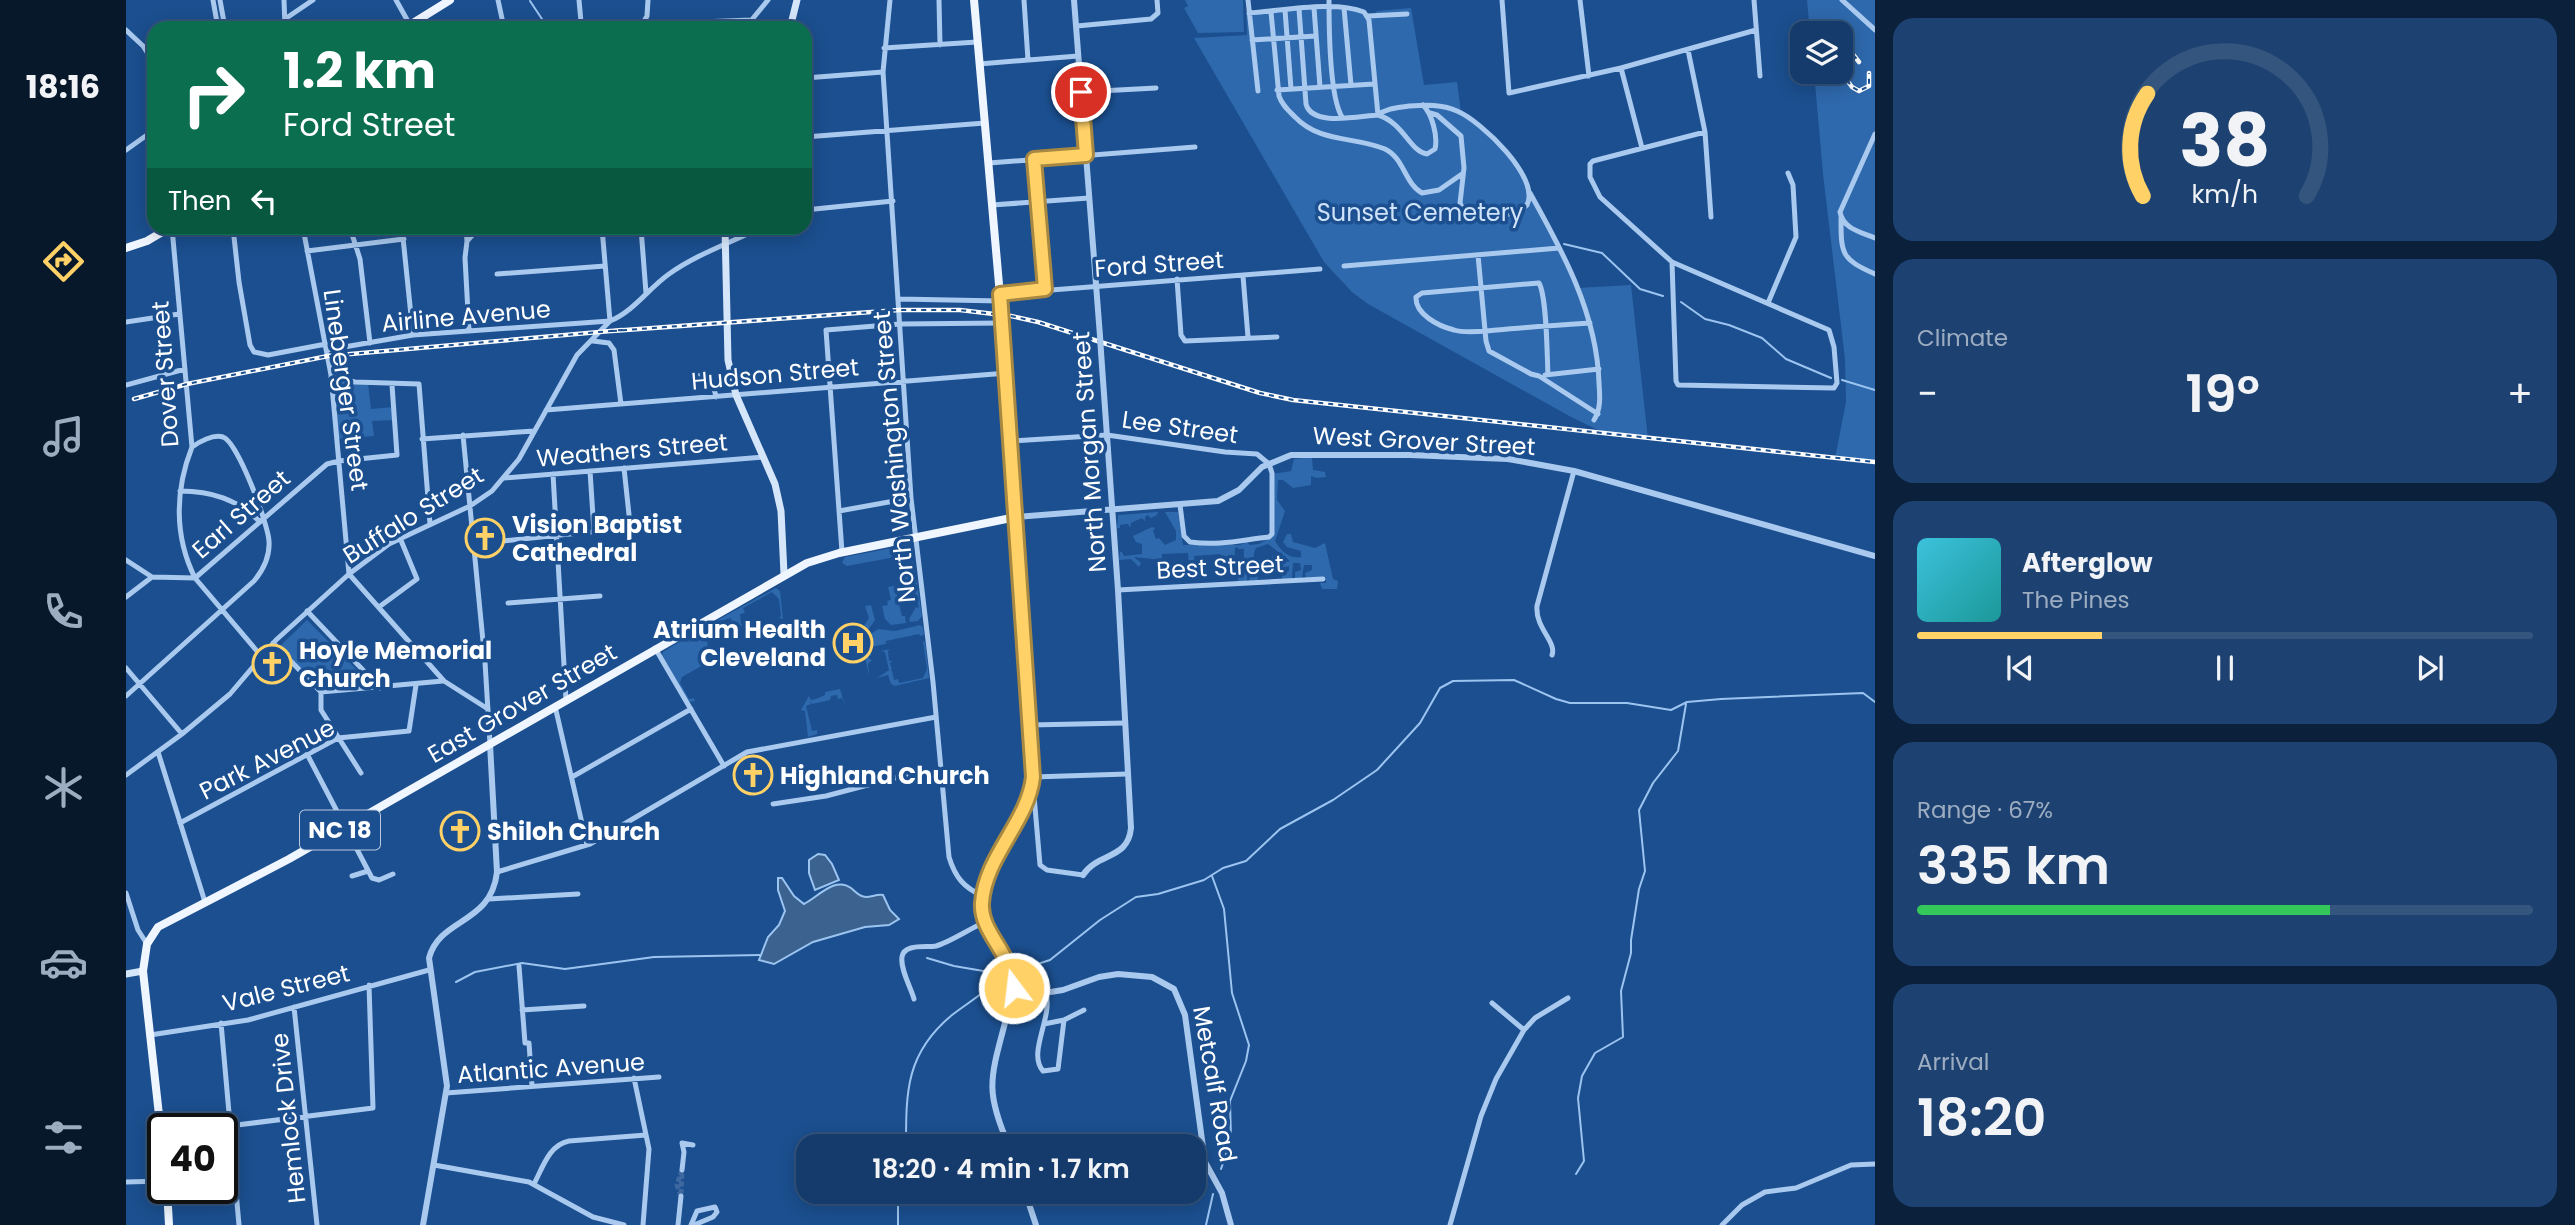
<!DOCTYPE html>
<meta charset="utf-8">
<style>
:root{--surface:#143b6b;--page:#1d4271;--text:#f1f3f6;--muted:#9dadc1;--line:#33557e;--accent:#ffd166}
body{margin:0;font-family:Poppins,sans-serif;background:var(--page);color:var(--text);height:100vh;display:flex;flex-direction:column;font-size:26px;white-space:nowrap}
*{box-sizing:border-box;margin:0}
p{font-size:23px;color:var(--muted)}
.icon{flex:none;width:38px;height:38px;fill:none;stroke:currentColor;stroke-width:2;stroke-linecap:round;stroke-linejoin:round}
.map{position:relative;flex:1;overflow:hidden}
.details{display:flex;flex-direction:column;gap:18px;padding:18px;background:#0b203b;width:700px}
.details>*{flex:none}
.banner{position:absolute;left:21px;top:21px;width:665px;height:214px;border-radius:21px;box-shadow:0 4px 18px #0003,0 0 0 2px var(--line);background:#0b6e4f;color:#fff;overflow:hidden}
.fabs{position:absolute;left:1664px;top:21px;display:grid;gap:14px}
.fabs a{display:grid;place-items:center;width:63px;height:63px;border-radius:14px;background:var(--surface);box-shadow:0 4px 18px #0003,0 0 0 2px var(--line);font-size:35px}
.speed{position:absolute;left:21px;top:1113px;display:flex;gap:14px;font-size:35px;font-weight:700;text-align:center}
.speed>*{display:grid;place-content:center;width:91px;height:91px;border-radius:50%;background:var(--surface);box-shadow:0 4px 18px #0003,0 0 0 2px var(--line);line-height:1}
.speed .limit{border:4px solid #111;border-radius:10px;background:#fff;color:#111}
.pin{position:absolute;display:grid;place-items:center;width:60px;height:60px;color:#fff;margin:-30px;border:4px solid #fff;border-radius:50%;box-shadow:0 2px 7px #0007}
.me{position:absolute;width:77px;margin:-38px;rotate:345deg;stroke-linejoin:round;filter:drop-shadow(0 0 5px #0008)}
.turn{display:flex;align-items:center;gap:24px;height:147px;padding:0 21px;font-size:32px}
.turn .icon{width:91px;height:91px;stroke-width:2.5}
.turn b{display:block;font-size:49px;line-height:60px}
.then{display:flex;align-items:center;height:66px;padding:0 21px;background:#0003;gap:14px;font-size:26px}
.big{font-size:52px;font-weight:600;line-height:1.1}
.details .card{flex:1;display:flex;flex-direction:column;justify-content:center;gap:10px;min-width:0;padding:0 24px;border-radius:21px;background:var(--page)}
.details .dial{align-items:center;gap:0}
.dial svg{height:182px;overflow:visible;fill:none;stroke:var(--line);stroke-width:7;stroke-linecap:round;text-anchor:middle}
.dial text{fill:var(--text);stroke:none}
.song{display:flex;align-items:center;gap:21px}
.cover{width:84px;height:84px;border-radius:10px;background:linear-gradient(135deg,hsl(190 70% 55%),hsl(180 70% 35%))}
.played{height:7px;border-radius:4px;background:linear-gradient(90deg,var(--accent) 30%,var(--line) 30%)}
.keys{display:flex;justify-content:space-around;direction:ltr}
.heat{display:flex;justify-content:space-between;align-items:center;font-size:38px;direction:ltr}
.charge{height:10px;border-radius:5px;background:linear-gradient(90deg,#34c759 67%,var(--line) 0)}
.trip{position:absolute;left:670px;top:1134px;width:410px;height:70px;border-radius:21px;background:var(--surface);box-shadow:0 4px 18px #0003,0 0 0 2px var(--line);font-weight:600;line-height:70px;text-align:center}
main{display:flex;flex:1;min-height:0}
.dock{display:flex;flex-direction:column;width:126px;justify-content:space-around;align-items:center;background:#08182b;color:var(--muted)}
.dock .icon{width:49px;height:49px}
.dock .current{color:var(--accent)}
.dock b{font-size:32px;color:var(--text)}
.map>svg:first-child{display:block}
.green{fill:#2e69ad}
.water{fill:#3c6290;stroke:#9cc4f0;stroke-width:2}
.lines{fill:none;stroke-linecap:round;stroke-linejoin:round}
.stream{stroke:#9cc4f0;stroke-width:2}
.minor-tunnel{stroke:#3d69a0;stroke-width:5;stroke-dasharray:5 2.5;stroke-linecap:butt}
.minor{stroke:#a9c9ee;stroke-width:5}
.tertiary{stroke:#a9c9ee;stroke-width:6}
.secondary{stroke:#d6e6fa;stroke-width:7}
.primary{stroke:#f0f6ff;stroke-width:8}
.rail-casing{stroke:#fff;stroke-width:4.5}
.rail{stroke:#1b4f8f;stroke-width:2;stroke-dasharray:5;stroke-linecap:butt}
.tertiary-bridge{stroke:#a9c9ee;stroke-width:6}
.primary-bridge{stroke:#f0f6ff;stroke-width:8}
.route-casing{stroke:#a68842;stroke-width:18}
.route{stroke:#ffd166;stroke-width:12}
.labels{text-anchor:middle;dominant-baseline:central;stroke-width:7;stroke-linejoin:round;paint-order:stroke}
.shield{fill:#1b4f8f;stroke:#bbcadd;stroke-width:2}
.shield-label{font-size:23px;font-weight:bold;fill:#fff}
.park-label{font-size:24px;fill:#cfe3fa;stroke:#1b4f8f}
.street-label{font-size:24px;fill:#fff;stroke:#1b4f8f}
.poi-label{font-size:24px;font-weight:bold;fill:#fff;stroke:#1b4f8f;text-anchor:start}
</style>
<main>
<nav class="dock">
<b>18:16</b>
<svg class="icon current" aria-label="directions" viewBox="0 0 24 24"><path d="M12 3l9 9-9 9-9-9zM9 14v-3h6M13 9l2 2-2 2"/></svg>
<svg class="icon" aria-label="music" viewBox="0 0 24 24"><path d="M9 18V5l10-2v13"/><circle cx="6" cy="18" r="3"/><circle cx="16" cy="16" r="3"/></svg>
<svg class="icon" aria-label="phone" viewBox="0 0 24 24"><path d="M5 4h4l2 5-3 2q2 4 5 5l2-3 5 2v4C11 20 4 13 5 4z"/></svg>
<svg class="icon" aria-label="climate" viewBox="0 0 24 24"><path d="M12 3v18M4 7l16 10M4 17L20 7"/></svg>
<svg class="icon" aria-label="car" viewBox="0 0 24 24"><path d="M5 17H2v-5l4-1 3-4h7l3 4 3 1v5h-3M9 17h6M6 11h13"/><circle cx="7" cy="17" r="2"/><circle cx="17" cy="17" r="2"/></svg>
<svg class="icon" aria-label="filters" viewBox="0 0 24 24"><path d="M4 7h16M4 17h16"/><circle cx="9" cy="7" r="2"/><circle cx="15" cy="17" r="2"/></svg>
</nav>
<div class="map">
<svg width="1749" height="1225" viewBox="0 0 1749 1225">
<rect width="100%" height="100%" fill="#1b4f8f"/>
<path class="green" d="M1059 0H1117L1118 32 1072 33 1058 8 1062 6Z
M1681 0H1749V462L1709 458 1720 402 1719 359 1697 174 1688 72H1715V33H1684Z
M1202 7 1222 8 1247 15 1251 11 1285 8 1298 85 1331 82 1335 112 1355 127 1391 166 1452 288 1505 285 1522 439 1472 430 1445 417 1242 304 1226 292 1198 262 1068 38 1121 35 1120 13Z
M205 377 242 383 245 409 268 407 269 420 246 421 248 436 211 439Z
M1178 458H1186L1187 470 1199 472 1200 477 1191 478 1185 476V485L1167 488 1157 480H1152L1151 500 1159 511 1149 541C1155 551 1163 559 1175 557V551L1161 547 1157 542 1161 534H1165L1167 542 1189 548 1199 543 1207 579 1212 581 1211 589H1196L1194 583H1200V577L1180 578 1179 573 1186 570V565H1178L1176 578 1169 579V572L1175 570 1174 563H1167L1166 579 1156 580V574L1163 571V566L1152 569 1145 557 1149 555 1160 562 1164 561 1142 544 1130 548C1124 558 1132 569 1132 580L1123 581 1125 573H1130L1129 568H1125L1124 565H1121V581H1112L1111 575 1118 573C1117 563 1118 559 1118 549H1113L1111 547 1109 548 1108 567 1096 564 1094 554 1068 556 1069 576 1064 577 1062 553 1036 554V560L1008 557 1015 563 1013 567 1005 559 993 560 994 552H996L998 556 1016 554V544L1010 542 1007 536 1026 527 1029 528 1027 531 1030 539 1033 538 1039 545 1050 540V531L1039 512H1052L1057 545H1114L1121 542 1124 545 1133 544 1145 537 1147 474 1165 471 1168 459Z
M1032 512 1031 515 1025 518 1022 515 1019 517V521L1016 518 1005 523 1004 528 1002 524 994 525V528H991L992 515Z
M781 545 785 547 787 553 784 550 768 554 764 558 721 566 716 563 719 557Z
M788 562 789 572 782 588H769L776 616H779L780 623 765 625 759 619 756 606 762 605 761 601 765 600 762 587 776 584 777 564Z
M790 577 796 616 792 621 784 622 783 619 790 607 793 608 790 594 784 588Z
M650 588 654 591 657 619 653 618 655 616 653 599 646 592 617 608 619 613 614 614 615 624 619 625 614 626 612 622 603 627 606 624 605 618 594 621 580 628 583 658H589V662L584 661 556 677 554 683 563 699 568 698 569 701 563 702 536 655 537 652 558 639 563 643 561 638 568 634 573 638 570 632Z
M745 605 749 620 742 630 745 634 752 629 769 631 794 625 797 627 798 635 794 636 793 634 760 641V644L744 647 745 656H743V659L746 660 742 664 743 676 737 647 741 644 736 629 743 618 739 606Z
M181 620 249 688 197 692 153 647Z
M797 641 799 642 803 678 769 686 765 684 762 675 751 678 763 670 759 652 755 651 764 649 762 651 763 661H767L764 663 766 670 764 671H766L768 680 772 679 773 683 797 678 801 669Z
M714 689 720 709 716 698 712 699 711 695 705 696 704 700 686 704 684 701 685 704 680 706 686 731 691 730V734L682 737 679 711 675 710 683 696 685 700C691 699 694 697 699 695V692Z"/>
<path class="water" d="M692 854 699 855 706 864 713 880 689 890 683 873V860Z
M652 878H656L668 896 678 904C692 897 709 876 725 888 730 892 733 897 740 897 746 897 750 894 757 895L764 910 773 919 763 925 739 927 687 942 648 964 633 960 642 937 653 925 659 911 652 890Z"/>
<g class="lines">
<path class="stream" d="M404 1 422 28
M1438 244 1476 253 1514 289 1537 296
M1555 302 1579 319 1603 325 1636 338 1660 359 1705 378
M1716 380 1749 390
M1086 876 1098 909 1106 993 1123 1045 1120 1061 1104 1101 1105 1139 1095 1169
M801 958 828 966 875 974
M893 970 924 960 974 920 1010 897 1032 894 1078 880 1097 868 1120 861 1154 829 1207 800 1251 770 1294 723 1314 688 1327 681 1388 680 1430 699 1444 703H1501L1545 710 1561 702 1595 699 1737 693 1749 702
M330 982 349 972 396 963 439 969 528 957 634 955
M780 1146C780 1091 780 1053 826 1015 843 1002 862 991 876 974
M1450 1174 1458 1161 1452 1098 1456 1076 1469 1053 1497 1037 1495 991 1505 953V940L1513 889 1519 871 1513 810 1527 783 1552 751 1560 704
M772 1192V1225
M1080 1225 1087 1194"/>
<path class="minor-tunnel" d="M555 1194 556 1170
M555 1196 551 1185 556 1170"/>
<path class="minor" d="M87 0 92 28
M94 0 99 28
M158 0 159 28
M270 0 284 25
M372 0 378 28
M453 0 455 22 461 28
M764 0 757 72 785 498 807 682 823 857C829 877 838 888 857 896
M813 0 814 45
M898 0 902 60
M1122 0 1132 91
M1203 0C1203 27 1203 96 1216 117
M1376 0 1383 93 1495 68 1630 30
M1454 0 1463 76
M1628 0 1634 76
M1716 0 1749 30
M1188 8 1194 87
M1218 8 1225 85
M1173 9 1180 104C1186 127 1233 116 1252 115 1278 123 1284 152 1301 154L1309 149C1312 136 1306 114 1297 105
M1159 10 1165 89
M1145 12 1153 96C1156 105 1162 110 1169 117 1194 143 1227 136 1259 149 1278 158 1279 184 1296 193L1313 190 1336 174
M1123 13C1156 11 1208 0 1238 12L1243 20 1252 115
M1242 16 1281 14
M159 19 187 0
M574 22 625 20
M951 26 1025 19 1032 13 1031 0
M514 28 521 16 522 0
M619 28 642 0
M0 30 17 46 28 63
M1126 40 1190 36
M758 48 851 42
M1562 50 1579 132 1585 217
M853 64 952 56
M1495 68 1516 148
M679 78 757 72
M1151 90 1248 84
M955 92 1030 88
M1252 115C1261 108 1271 108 1283 106 1300 105 1315 104 1331 111 1355 121 1415 178 1401 205 1386 217 1356 222 1339 213L1334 203 1338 168 1335 136 1311 115 1304 113
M1749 134 1714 212C1717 229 1735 232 1749 238
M679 137 859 123
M0 150 28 130
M908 159 919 289
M863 163 1069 147
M1404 193C1437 252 1471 314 1473 383 1474 396 1475 409 1468 420
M866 205 963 198
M679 210 767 201
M1715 218C1715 254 1715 259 1749 274
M46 228 66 447C49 490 48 536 69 578L136 657
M107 228 113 282 124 345 128 352 142 355 200 344
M177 228 205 375 223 574 318 681 362 709
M224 228 234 259 244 343
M276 228 287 335
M340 228 341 241
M515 228 520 293
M181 251 278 239
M1352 255 1360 341 1363 351 1405 374 1413 376 1472 414
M1546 262 1550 381 1552 385 1708 388 1711 383 1708 347 1703 330 1546 262 1474 197 1464 177V164L1467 161 1579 132
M1218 266 1433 248
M371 274 479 266
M1117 276 1122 337
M1051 279 1055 335 1059 341 1151 337
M874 294 1194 269
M773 299 875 301
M1642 303 1670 237 1667 185 1662 173
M0 322 53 314
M343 331 339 258 341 241 353 228
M467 341 483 343 488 350 495 404
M201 350 287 335 484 321C507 312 523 288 543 274 571 254 604 243 634 228
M1419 375 1473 369
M1422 375C1421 356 1421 297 1413 283L1296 293 1290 297C1289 314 1312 326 1328 330 1340 334 1358 331 1371 330 1402 327 1433 325 1464 323
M205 377 229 382 293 384 304 524
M569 377 580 374 585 376 590 397
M0 385 59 369
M420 410 881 373
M337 435 359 662 364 744
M296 439 408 431
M885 441 981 435 1099 452 1131 454 1143 464 1146 473V534L1143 537C1115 540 1094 546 1064 542L1058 536 1054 505
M464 471 468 532
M427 474 440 700
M378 478 638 457
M54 491C85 491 111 499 134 522
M713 511 785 498
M348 544 501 528 504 524 498 468
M716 552 700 330 774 324 877 323
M0 560 26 577
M992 590 1197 579
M0 597 26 577 69 578 201 464 213 461 271 455 266 385
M382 603 474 596
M253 607 291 579 274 538
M181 611 254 688
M147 643 195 692V710L235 773
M529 648 598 766
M1426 655C1431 642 1409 628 1411 606L1448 471
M0 668 56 734
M195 692 317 681
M0 696 128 581C138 569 144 556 143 541 142 524 112 442 97 437 87 434 73 442 66 447
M429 706 461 845
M904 725 999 723
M32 752 79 902
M181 754 246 878 253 880 267 874
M0 775 56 734 104 694 150 640 223 574 263 544 344 506 366 491 393 459 451 355 484 321 476 228
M446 777 565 709
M907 777 1001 774
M907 784 914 865 921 870 957 875
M647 804 700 796 772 777 814 770
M54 823 212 738 283 731 290 685
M371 872 464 844 621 752 810 717
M226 876 242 871
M0 893 12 930 21 944
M363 899 452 894
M393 966 399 1043H403L406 1086
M920 993C927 1018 901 1053 917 1071L932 1069 938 1020 958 1010
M788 999C785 988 774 969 776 957 778 943 801 948 810 946 824 942 845 928 859 922
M1366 1003 1398 1030
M168 1007 191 1225
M396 1010 458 1006
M95 1023 113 1225
M918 1024 938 1020
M24 1035 122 1020 303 970
M508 1078 523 1149 517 1225
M320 1093 533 1077
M79 1129 247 1108 243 985
M308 1165 403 1182 467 1217 498 1225
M556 1170 558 1152 556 1143 567 1145
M0 1182 37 1181
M408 1184C417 1167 423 1145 443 1141L520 1135
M552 1225 555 1196
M565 1225 571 1211 589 1207 591 1212 587 1217 568 1225
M1324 1225 1355 1116 1370 1079 1398 1030 1409 1018 1442 998
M1596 1225 1616 1205 1639 1192 1670 1188 1725 1165 1749 1164"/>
<path class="tertiary" d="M948 0 974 336
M957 875C972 852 1002 860 1005 828L992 590 975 352
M887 998 937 990 973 977 992 974 1026 977 1048 989 1059 1015 1079 1162 1096 1193 1105 1225
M883 1146C859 1092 864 1079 879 1023 883 1010 889 997 887 982 884 949 849 928 858 894 867 853 903 813 907 777L890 517 1092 501 1113 490 1136 467 1165 455H1284L1382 459 1448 471 1749 556
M899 1192 910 1225
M297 1225 321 1086 303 958C314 917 365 925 371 872L364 744"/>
<path class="secondary" d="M664 28 671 0
M599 228 602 360 610 395 649 484 655 511 658 574
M0 974 17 971"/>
<path class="primary" d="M848 0 875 307
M279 28 324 0
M0 248 21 241 43 228
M37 1151 17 971 21 944 32 927 163 859 681 563 713 553 890 517 876 321
M41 1188 43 1225"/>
<defs>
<path id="rail" d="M1693 33 1697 30
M1715 39 1733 62
M1715 72 1726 87 1733 91 1743 86V73
M486 331 773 310H834L885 316 912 322 1134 393 1167 400 1749 462
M8 399 61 384 202 356 496 330"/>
</defs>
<use href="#rail" class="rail-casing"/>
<use href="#rail" class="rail"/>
<path class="tertiary-bridge" d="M974 336 975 352"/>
<path class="primary-bridge" d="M875 307 876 321"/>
</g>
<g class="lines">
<defs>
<path id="route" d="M888 988C886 952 854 933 856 903 859 856 902 822 907 777L874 294 919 289 908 159 960 155 955 92"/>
</defs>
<use href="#route" class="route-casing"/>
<use href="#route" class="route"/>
</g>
<defs>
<symbol id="church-ring" viewBox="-11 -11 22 22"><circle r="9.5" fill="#1b4f8f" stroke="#ffd166" stroke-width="1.5"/><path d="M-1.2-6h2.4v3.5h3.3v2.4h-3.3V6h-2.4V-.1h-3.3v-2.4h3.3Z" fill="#ffd166"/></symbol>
<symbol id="hospital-ring" viewBox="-11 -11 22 22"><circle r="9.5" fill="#1b4f8f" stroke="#ffd166" stroke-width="1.5"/><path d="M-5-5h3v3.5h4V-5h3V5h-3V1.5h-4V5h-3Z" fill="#ffd166"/></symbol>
</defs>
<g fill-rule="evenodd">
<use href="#church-ring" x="337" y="516" width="44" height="44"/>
<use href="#hospital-ring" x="705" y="621" width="44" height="44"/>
<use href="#church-ring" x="124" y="642" width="44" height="44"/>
<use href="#church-ring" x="605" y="753" width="44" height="44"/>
<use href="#church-ring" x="312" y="809" width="44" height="44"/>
</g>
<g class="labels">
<rect class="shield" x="174" y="810.5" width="80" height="39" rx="5"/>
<g class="shield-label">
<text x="214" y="830">NC 18</text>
</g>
<g class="park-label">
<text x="1294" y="212">Sunset Cemetery</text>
</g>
<g class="street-label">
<text transform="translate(1033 264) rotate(-4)">Ford Street</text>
<text transform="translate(340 316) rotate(-5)">Airline Avenue</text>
<text transform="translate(39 374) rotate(-94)">Dover Street</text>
<text transform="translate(649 374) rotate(-5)">Hudson Street</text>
<text transform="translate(220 390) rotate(82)">Lineberger Street</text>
<text transform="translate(1054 427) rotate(8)">Lee Street</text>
<text transform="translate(1298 441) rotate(3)">West Grover Street</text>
<text transform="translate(506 450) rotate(-5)">Weathers Street</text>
<text transform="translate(963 452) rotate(-94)">North Morgan Street</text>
<text transform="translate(768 457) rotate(-95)">North Washington Street</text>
<text transform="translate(115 514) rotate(-41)">Earl Street</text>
<text transform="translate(287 515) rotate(-32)">Buffalo Street</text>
<text transform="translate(1094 567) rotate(-3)">Best Street</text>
<text transform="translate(396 703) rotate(-30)">East Grover Street</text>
<text transform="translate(141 759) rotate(-27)">Park Avenue</text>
<text transform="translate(160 988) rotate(-14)">Vale Street</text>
<text transform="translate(425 1068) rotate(-4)">Atlantic Avenue</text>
<text transform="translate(1089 1084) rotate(80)">Metcalf Road</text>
<text transform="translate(162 1118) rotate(-96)">Hemlock Drive</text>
</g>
<g class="poi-label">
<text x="386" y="524">Vision Baptist<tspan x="386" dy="28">Cathedral</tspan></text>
<text x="700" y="629" text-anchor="end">Atrium Health<tspan x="700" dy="28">Cleveland</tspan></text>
<text x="173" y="650">Hoyle Memorial<tspan x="173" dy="28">Church</tspan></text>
<text x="654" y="775">Highland Church</text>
<text x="361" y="831">Shiloh Church</text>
</g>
</g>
</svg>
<div class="fabs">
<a><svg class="icon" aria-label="layers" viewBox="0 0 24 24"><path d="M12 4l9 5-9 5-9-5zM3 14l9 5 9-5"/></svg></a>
</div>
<div class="speed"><div class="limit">40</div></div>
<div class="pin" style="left:955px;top:92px;background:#d93025"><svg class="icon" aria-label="arrive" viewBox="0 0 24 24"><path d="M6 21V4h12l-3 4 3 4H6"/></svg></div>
<svg class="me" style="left:888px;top:988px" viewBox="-20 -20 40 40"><circle r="17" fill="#ffd166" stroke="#fff" stroke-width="3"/><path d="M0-11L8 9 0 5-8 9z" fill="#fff"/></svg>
<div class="trip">18:20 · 4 min · 1.7 km</div>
<div class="banner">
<div class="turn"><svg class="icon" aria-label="right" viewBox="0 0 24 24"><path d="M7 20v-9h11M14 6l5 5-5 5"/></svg><div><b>1.2 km</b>Ford Street</div></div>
<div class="then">Then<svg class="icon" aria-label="left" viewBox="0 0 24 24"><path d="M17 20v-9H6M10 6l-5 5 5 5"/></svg></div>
</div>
</div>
<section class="details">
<div class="card dial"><svg viewBox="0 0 100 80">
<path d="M14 69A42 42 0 1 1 86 69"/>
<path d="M14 69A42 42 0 0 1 16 24" stroke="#ffd166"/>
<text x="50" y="56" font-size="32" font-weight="700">38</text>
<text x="50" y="72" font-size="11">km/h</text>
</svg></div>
<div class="card"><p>Climate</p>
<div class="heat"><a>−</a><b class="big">19°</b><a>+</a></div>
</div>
<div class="card">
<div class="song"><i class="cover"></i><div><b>Afterglow</b><p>The Pines</p></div></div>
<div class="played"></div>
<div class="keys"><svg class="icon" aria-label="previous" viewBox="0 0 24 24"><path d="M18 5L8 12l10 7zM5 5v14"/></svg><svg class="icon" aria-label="pause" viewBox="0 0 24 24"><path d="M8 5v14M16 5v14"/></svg><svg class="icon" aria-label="next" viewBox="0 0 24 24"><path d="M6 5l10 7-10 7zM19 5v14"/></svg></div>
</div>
<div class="card"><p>Range · 67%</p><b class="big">335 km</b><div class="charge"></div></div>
<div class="card"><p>Arrival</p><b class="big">18:20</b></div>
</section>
</main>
